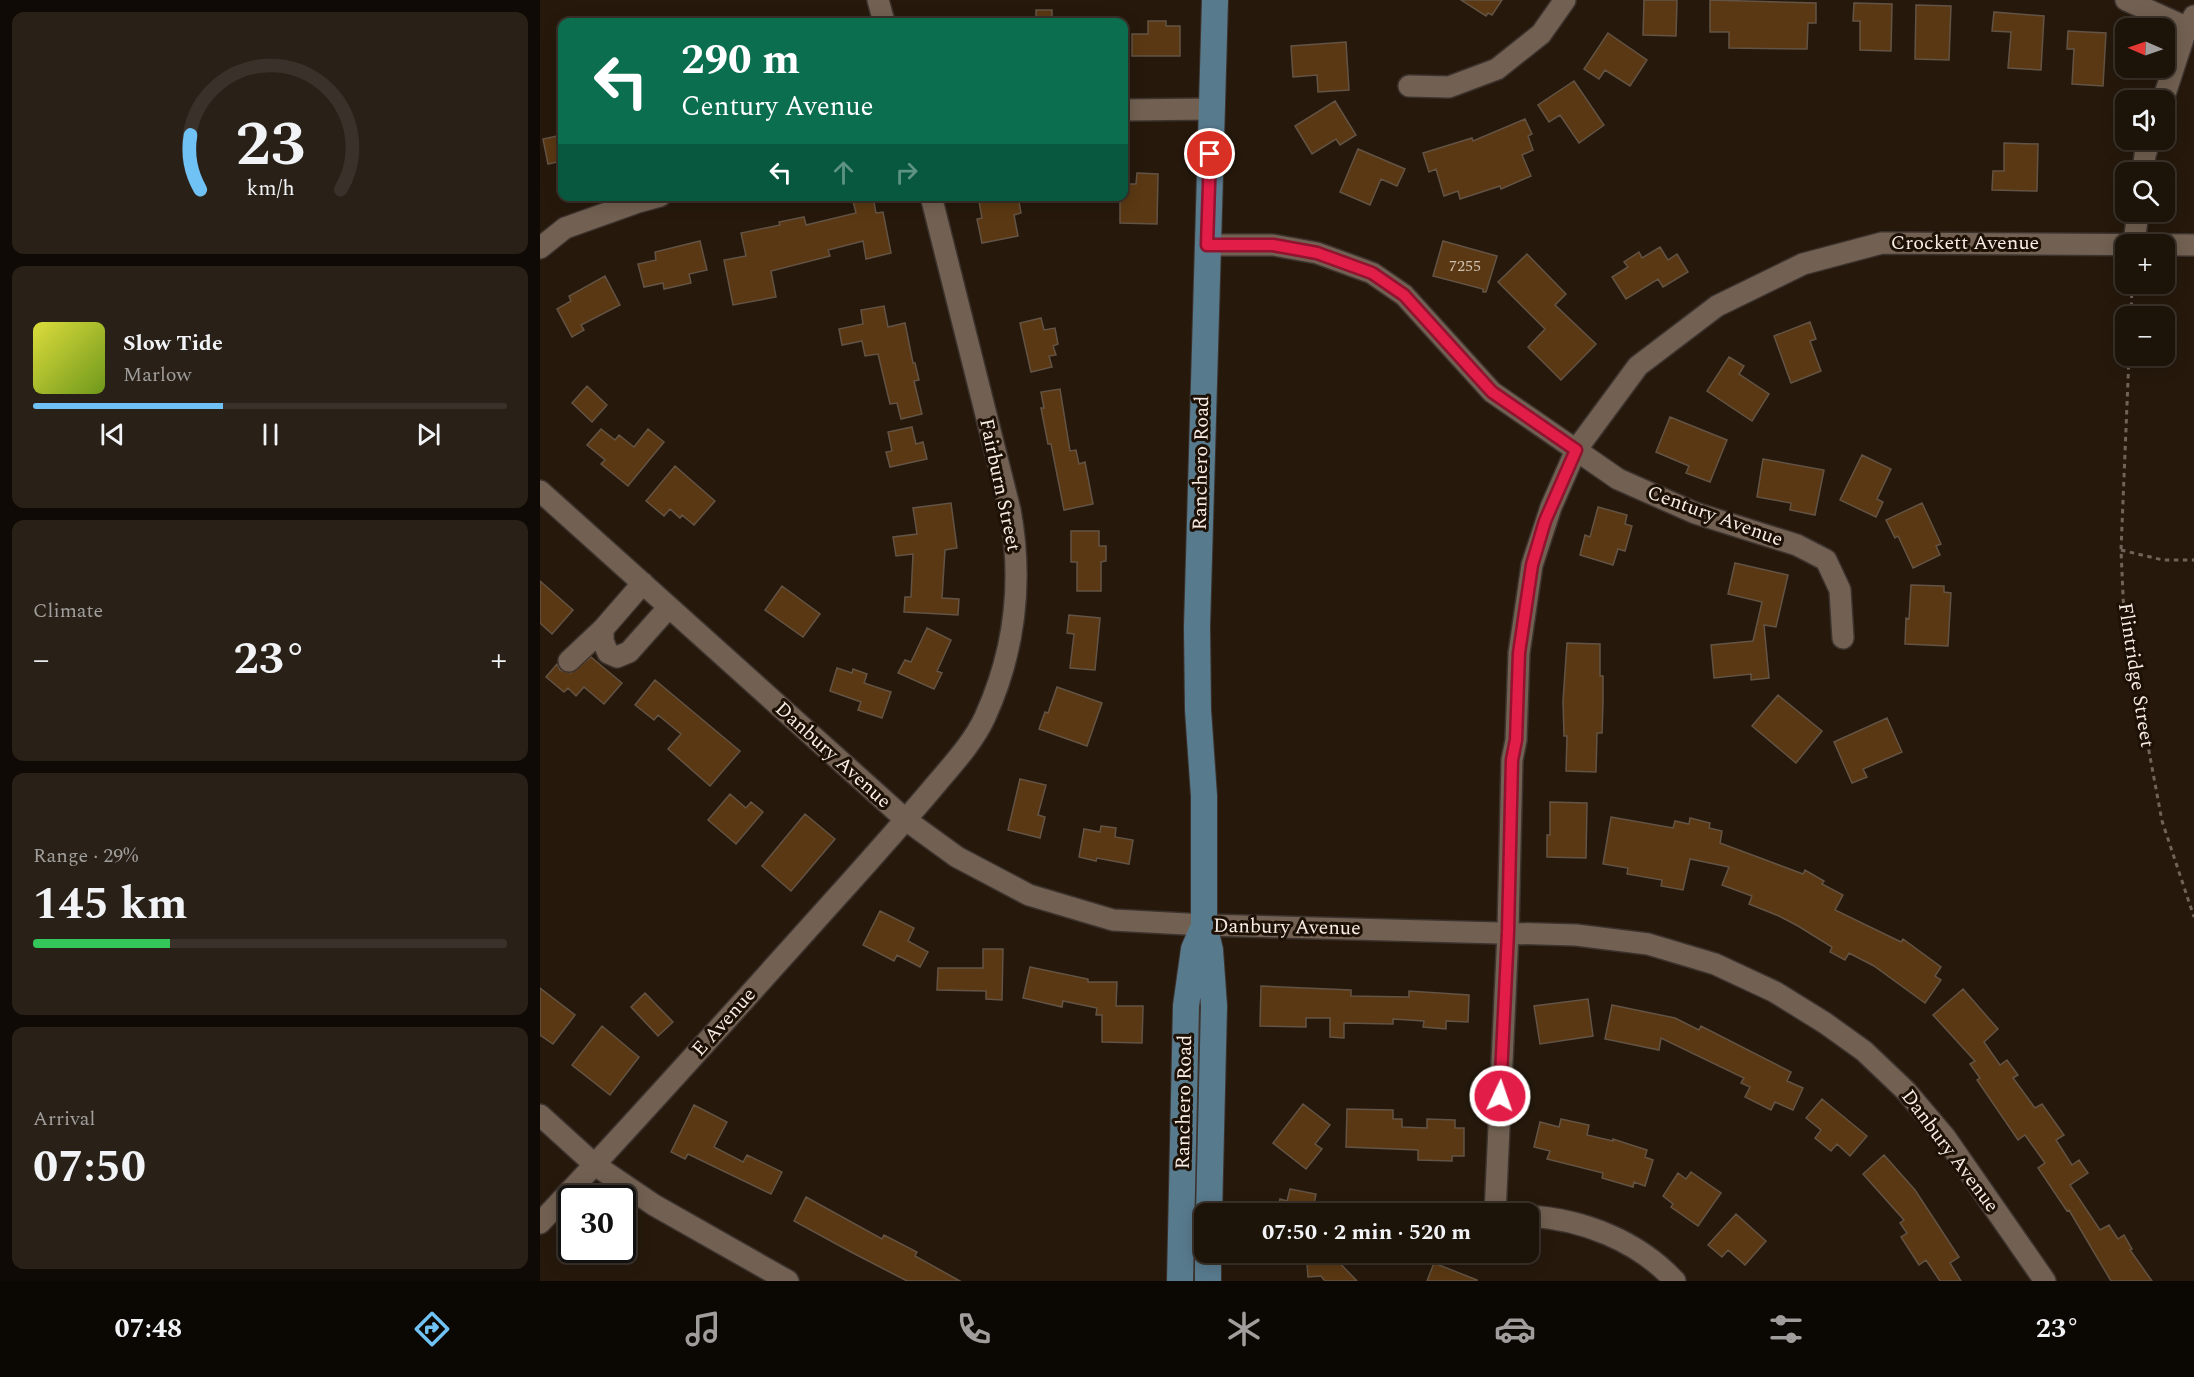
<!DOCTYPE html>
<meta charset="utf-8">
<style>
:root{--surface:#1c1309;--page:#292017;--text:#f1f3f6;--muted:#a09e9c;--line:#3a322a;--accent:#70c1f4}
body{margin:0;font-family:Spectral,serif;background:var(--page);color:var(--text);height:100vh;display:flex;flex-direction:column;font-size:22px;white-space:nowrap}
*{box-sizing:border-box;margin:0}
p{font-size:20px;color:var(--muted)}
.icon{flex:none;width:33px;height:33px;fill:none;stroke:currentColor;stroke-width:2;stroke-linecap:round;stroke-linejoin:round}
.map{position:relative;flex:1;overflow:hidden}
.panel{display:flex;flex-direction:column;gap:12px;padding:12px;background:#0f0a05;width:540px}
.panel>*{flex:none}
.hud{position:absolute;left:18px;top:18px;width:570px;height:183px;border-radius:12px;box-shadow:0 3px 15px #0003,0 0 0 2px var(--line);background:#0b6e4f;color:#fff;overflow:hidden}
.needle{width:39px;rotate:272deg}
.fabs{position:absolute;left:1575px;top:18px;display:grid;gap:12px}
.fabs a{display:grid;place-items:center;width:60px;height:60px;border-radius:12px;background:var(--surface);box-shadow:0 3px 15px #0003,0 0 0 2px var(--line);font-size:30px}
.speed{position:absolute;left:18px;top:1185px;display:flex;gap:12px;font-size:30px;font-weight:700;text-align:center}
.speed>*{display:grid;place-content:center;width:78px;height:78px;border-radius:50%;background:var(--surface);box-shadow:0 3px 15px #0003,0 0 0 2px var(--line);line-height:1}
.speed .limit{border:3px solid #111;border-radius:9px;background:#fff;color:#111}
.pin{position:absolute;display:grid;place-items:center;width:51px;height:51px;color:#fff;margin:-26px;border:3px solid #fff;border-radius:50%;box-shadow:0 2px 6px #0007}
.me{position:absolute;width:66px;margin:-33px;rotate:3deg;stroke-linejoin:round;filter:drop-shadow(0 0 4px #0008)}
.turn{display:flex;align-items:center;gap:21px;height:126px;padding:0 24px;font-size:27px}
.turn .icon{width:78px;height:78px;stroke-width:2.5}
.turn b{display:block;font-size:42px;line-height:51px}
.lanes{display:flex;align-items:center;height:57px;padding:0 24px;background:#0003;justify-content:center;gap:30px;direction:ltr}
.lanes .off{opacity:.35}
.big{font-size:45px;font-weight:700;line-height:1.1}
.panel .widget{flex:1;display:flex;flex-direction:column;justify-content:center;gap:9px;min-width:0;padding:0 21px;border-radius:12px;background:var(--page)}
.panel .dial{align-items:center;gap:0}
.dial svg{height:156px;overflow:visible;fill:none;stroke:var(--line);stroke-width:7;stroke-linecap:round;text-anchor:middle}
.dial text{fill:var(--text);stroke:none}
.song{display:flex;align-items:center;gap:18px}
.cover{width:72px;height:72px;border-radius:9px;background:linear-gradient(135deg,hsl(60 70% 55%),hsl(80 70% 35%))}
.played{height:6px;border-radius:3px;background:linear-gradient(90deg,var(--accent) 40%,var(--line) 40%)}
.keys{display:flex;justify-content:space-around;direction:ltr}
.heat{display:flex;justify-content:space-between;align-items:center;font-size:33px;direction:ltr}
.charge{height:9px;border-radius:4px;background:linear-gradient(90deg,#34c759 29%,var(--line) 0)}
.trip{position:absolute;left:654px;top:1203px;width:345px;height:60px;border-radius:12px;background:var(--surface);box-shadow:0 3px 15px #0003,0 0 0 2px var(--line);font-weight:700;line-height:60px;text-align:center}
.dock{display:flex;height:96px;justify-content:space-around;align-items:center;background:#0b0804;color:var(--muted)}
.dock .icon{width:42px;height:42px}
.dock .selected{color:var(--accent)}
.dock b{font-size:27px;color:var(--text)}
main{display:flex;flex:1;min-height:0}
.map>svg:first-child{display:block}
.building{fill:#5a3813;stroke:#635344;stroke-width:1.5}
.lines{fill:none;stroke-linecap:round;stroke-linejoin:round}
.minor-casing{stroke:#3d332e;stroke-width:24}
.major-casing{stroke:#3d332e;stroke-width:28}
.path{stroke:#706459;stroke-width:3;stroke-dasharray:4.5 4.5;stroke-linecap:butt}
.minor{stroke:#726152;stroke-width:21}
.major{stroke:#587a8d;stroke-width:26}
.route-casing{stroke:#92132f;stroke-width:15}
.route{stroke:#e11d48;stroke-width:10}
.labels{text-anchor:middle;dominant-baseline:central;stroke-width:6;stroke-linejoin:round;paint-order:stroke}
.number-label{font-size:16px;fill:#d0c0b0}
.street-label{font-size:20px;fill:#f7ede5;stroke:#1d1004}
</style>
<main>
<section class="panel">
<div class="widget dial"><svg viewBox="0 0 100 80">
<path d="M14 69A42 42 0 1 1 86 69"/>
<path d="M14 69A42 42 0 0 1 9 41" stroke="#70c1f4"/>
<text x="50" y="56" font-size="32" font-weight="700">23</text>
<text x="50" y="72" font-size="11">km/h</text>
</svg></div>
<div class="widget">
<div class="song"><i class="cover"></i><div><b>Slow Tide</b><p>Marlow</p></div></div>
<div class="played"></div>
<div class="keys"><svg class="icon" aria-label="previous" viewBox="0 0 24 24"><path d="M18 5L8 12l10 7zM5 5v14"/></svg><svg class="icon" aria-label="pause" viewBox="0 0 24 24"><path d="M8 5v14M16 5v14"/></svg><svg class="icon" aria-label="next" viewBox="0 0 24 24"><path d="M6 5l10 7-10 7zM19 5v14"/></svg></div>
</div>
<div class="widget"><p>Climate</p>
<div class="heat"><a>−</a><b class="big">23°</b><a>+</a></div>
</div>
<div class="widget"><p>Range · 29%</p><b class="big">145 km</b><div class="charge"></div></div>
<div class="widget"><p>Arrival</p><b class="big">07:50</b></div>
</section>
<div class="map">
<svg width="1654" height="1281" viewBox="0 0 1654 1281">
<rect width="100%" height="100%" fill="#26190c"/>
<path class="building" d="M921 0H962L952 15 948 13 946 16Z
M1104 0H1137L1136 36 1103 35Z
M1170 0 1276 3V23H1268L1267 49 1189 48V32H1170Z
M1314 3 1352 4 1351 51 1320 50V21H1313Z
M1376 5 1411 6 1409 60 1375 59Z
M496 10H512V22H496Z
M1454 12 1504 16 1501 70 1468 68 1471 32 1452 31Z
M608 21H626V26H640V56H592V34H608Z
M1528 31 1566 33 1563 86 1532 84 1534 49H1527Z
M1068 33 1107 60 1090 86 1065 70 1059 79 1044 69Z
M806 42 809 90 778 92 777 75 753 77 751 46Z
M1034 81 1064 125 1039 143 1020 115 1009 122 998 105Z
M795 101 816 135 800 145 796 139 772 154 755 126Z
M985 119 992 134 988 136 993 150 982 155 991 176 961 189 960 186 920 199 918 191 904 196 896 169 889 172 883 153 932 138 933 141Z
M22 135V161L8 164 3 139Z
M1464 143 1498 144 1497 191 1452 190 1453 171H1464Z
M818 149 865 169 857 186 841 179 830 205 800 192Z
M597 173 618 174 617 224 580 223V196H584V184H596Z
M438 196H478L481 213 474 215 478 236 442 243 437 219 442 218Z
M333 197 336 213 343 212 351 253 326 259 323 241 288 250 290 256 231 271 236 297 193 305 184 260 206 256 201 233 240 225 239 222 264 217 266 225 316 213 313 201Z
M160 241 167 270 149 274 151 283 124 289 123 283 104 287 98 264 116 260 115 252Z
M903 241 957 256 946 292H943V289L893 276Z
M1120 247 1128 260 1137 254 1148 272 1123 287 1118 279 1086 299 1072 277 1088 267 1084 262 1099 252 1102 258Z
M987 254 1026 294 1015 305 1056 344 1021 380 988 347 1005 329 958 282Z
M65 276 80 305 41 325 44 330 32 337 17 309 31 301 29 296Z
M344 306 348 327 365 323 373 363H375L379 380 374 381 382 414 361 419 357 403 350 404 338 354 325 356 322 341 302 345 299 329 323 324 321 310Z
M501 318 504 330 515 328 518 344 513 346 516 355 509 356 512 367 491 372 480 323Z
M1270 322 1276 339 1270 341 1281 371 1251 383 1234 336Z
M1189 357 1204 366 1199 374 1229 394 1212 421 1167 391Z
M47 386 67 405 52 422 32 403Z
M520 389 530 451 536 450 539 464 545 462 553 504 524 510 511 444H508L501 408H504L501 392Z
M1130 417 1187 440 1170 482 1146 473 1149 466 1116 452Z
M372 427 376 444 383 442 387 459 350 467 346 452 352 451 348 432Z
M61 429 75 440 79 435 94 447 108 429 124 442 88 486 61 464 65 460 47 445Z
M1322 455 1351 469 1337 499 1343 502 1336 517 1300 500Z
M1223 459 1284 470 1275 515 1250 510 1251 503 1217 497Z
M135 466 175 501 154 525 142 515 140 518 130 509 124 516 106 501Z
M411 503 417 548 405 550 402 598 419 599 418 615 364 612 365 597H371L373 554 356 556 353 537 377 534 373 508Z
M1382 503 1401 544 1396 546 1400 555 1373 568 1358 536 1355 538 1346 520Z
M1058 507 1087 515 1085 524 1092 526 1085 551 1078 549 1073 565 1040 555 1045 535 1050 537Z
M531 531H559V546H566V561L561 562V591H537V562H531Z
M1195 563 1248 575 1236 627 1224 625 1229 678 1211 680V674L1174 678 1171 645 1213 641 1222 602 1188 594Z
M0 581 33 610 12 634 0 623Z
M1371 585 1404 586V592L1411 593 1408 646 1365 644 1366 618 1369 619Z
M242 586 280 614 263 637 225 610Z
M529 615 560 618 555 670 530 668 534 634 527 633Z
M387 628 411 640 397 671 402 673 394 689 358 673 365 660 371 662Z
M1027 643 1060 644V676H1063V702L1062 733H1057L1056 772 1026 771 1027 736H1024L1023 701Z
M51 657 82 683 64 704 44 687 36 696 28 688 24 692 6 677 17 664 20 670 31 673Z
M297 668 312 673 313 669 327 674 324 683 351 692 342 718 318 710 321 702 290 691Z
M115 680 200 751 170 786 128 749 141 734 118 715 114 720 95 705Z
M517 687 562 703 547 746 499 729 505 712 508 713Z
M1238 695 1282 731 1256 763 1212 726Z
M1347 718 1362 752 1323 769 1327 777 1312 783 1294 742Z
M480 779 506 785 498 815 505 817 500 838 468 830Z
M190 794 206 808 211 802 223 812 196 844 168 820Z
M1010 802 1047 803 1046 858 1007 857V835H1010Z
M265 814 295 839 251 891 222 866Z
M1071 817 1133 828 1135 821 1149 824 1150 818 1170 823 1169 828 1182 831 1180 843 1263 874 1265 870 1284 881 1282 884 1303 895 1295 910 1361 942 1363 939 1401 967 1395 976 1401 980 1385 1003 1334 966 1309 953 1305 960 1290 952 1292 947 1258 926 1239 916 1209 904 1212 896 1182 885 1189 867 1150 859 1143 890 1121 886 1122 880 1087 874 1088 868 1063 864Z
M561 826 576 828 575 837 593 840 589 864 557 858 556 861 539 857 544 829 560 832Z
M340 911 374 928 368 941 388 952 380 967 357 955 354 961 323 945Z
M443 949H463L462 1000 446 999V991L397 990 398 968H443Z
M490 967 548 979V982H577L576 1006H603L602 1043 562 1042V1015H556L557 1008 523 1001 522 1007 483 998Z
M721 986 811 990V996L869 997V991L929 995 928 1022 906 1021V1029L883 1027 884 1021 853 1019V1024L804 1023V1038L790 1037V1018H766V1027L720 1026Z
M0 988 35 1015 13 1044 0 1035Z
M1423 989 1458 1029 1444 1042 1460 1065 1467 1060 1478 1075 1473 1078 1495 1108 1502 1104 1524 1135 1516 1140 1532 1165 1539 1160 1548 1173 1530 1185 1560 1230 1569 1225 1578 1239 1584 1235 1592 1249 1590 1250 1612 1281H1571L1529 1210 1527 1211 1498 1168 1505 1163 1485 1135 1478 1140 1437 1080 1440 1078 1430 1064 1435 1061 1393 1015Z
M105 993 133 1022 118 1036 91 1007Z
M1048 999 1053 1036 1000 1044 994 1006Z
M1072 1005 1135 1018 1159 1030 1161 1026 1251 1072 1247 1081 1263 1088 1253 1110 1235 1102 1231 1110 1205 1097 1210 1087 1201 1083 1204 1078 1121 1038 1119 1050 1065 1039Z
M62 1026 99 1057 70 1095 32 1065Z
M1282 1099 1327 1136 1310 1156 1297 1144 1291 1151 1275 1138 1281 1130 1266 1118Z
M763 1104 790 1125 775 1144 782 1149 766 1169 733 1143Z
M154 1105 187 1122 174 1147 203 1162 207 1155 242 1172 231 1194 148 1154 145 1159 131 1152Z
M807 1109 853 1110V1119H862V1127L887 1128V1119L915 1120V1128H924V1156H912V1161L878 1160V1150L806 1147Z
M1021 1119 1049 1125 1047 1135 1073 1141V1139L1107 1150 1105 1157 1113 1160 1105 1186 1094 1182 1093 1187 1062 1178 1063 1173 1007 1159 1010 1151 994 1147 1000 1122 1019 1127Z
M1344 1155 1375 1190 1419 1257 1410 1263 1421 1281H1400L1386 1260 1379 1265 1361 1237 1367 1233 1360 1223 1364 1220 1323 1174Z
M1151 1172 1181 1193 1158 1226 1131 1207 1133 1204 1123 1196 1138 1173 1146 1179Z
M750 1189 776 1194 772 1214H737L740 1199 747 1201Z
M266 1197 342 1239 344 1235 377 1252 375 1256 420 1281H367L311 1252 254 1221Z
M1196 1214 1226 1241 1205 1265 1188 1250 1182 1257 1168 1245Z
M778 1252H789L817 1281H785L781 1276 768 1277 767 1264Z
M894 1263 937 1280V1281H887Z"/>
<g class="lines">
<defs>
<path id="minor" d="M338 0 344 22
M1586 0 1648 28
M869 86 909 87 957 69 1001 34 1025 0
M1623 100 1644 36 1654 16
M584 110 672 109
M1603 172 1605 155 1610 140
M1594 243 1598 212
M667 245H733L777 253 832 273 864 295 952 392 1078 479 1155 513 1257 545 1286 560 1300 590 1303 638
M0 248 25 228 98 202 120 196
M0 491 366 820 417 857 489 895 573 920 664 925 1036 935 1108 944 1175 964 1235 992 1285 1023 1324 1051 1366 1091 1405 1137 1505 1281
M103 583 63 629V641L68 653 77 657 89 652 129 607
M29 661 63 629
M0 1115 55 1165 114 1205 248 1281
M955 1214 968 932 972 760 976 740 979 653 992 565 1011 507 1036 450 1098 366 1177 306 1263 264 1342 243 1654 245
M988 1216C1043 1219 1098 1241 1135 1281
M0 1223C104 1113 204 1000 305 888 336 853 367 819 397 783 414 763 434 741 445 717 475 651 483 581 470 510L391 196"/>
<path id="major" d="M669 1214 674 1006 670 950 664 925V796L658 710 657 627 675 0
M640 1281 646 1006 654 949 663 928
M668 1281V1252"/>
</defs>
<use href="#minor" class="minor-casing"/>
<use href="#major" class="major-casing"/>
<path class="path" d="M1591 316 1592 284
M1589 356 1581 550 1584 617 1622 821 1654 917
M1581 550 1623 560H1654"/>
<use href="#minor" class="minor"/>
<use href="#major" class="major"/>
</g>
<g class="lines">
<defs>
<path id="route" d="M670 154 667 245H733L777 253 832 273 864 295 952 392 1036 450 1005 521 992 565 979 653 976 740 972 760 968 932 960 1096"/>
</defs>
<use href="#route" class="route-casing"/>
<use href="#route" class="route"/>
</g>
<g class="labels">
<g class="number-label">
<text x="925" y="266">7255</text>
</g>
<g class="street-label">
<text x="1425" y="243">Crockett Avenue</text>
<text transform="translate(661 463) rotate(-89)">Ranchero Road</text>
<text transform="translate(460 485) rotate(78)">Fairburn Street</text>
<text transform="translate(1175 516) rotate(20)">Century Avenue</text>
<text transform="translate(1596 675) rotate(81)">Flintridge Street</text>
<text transform="translate(293 755) rotate(42)">Danbury Avenue</text>
<text transform="translate(747 927) rotate(1)">Danbury Avenue</text>
<text transform="translate(184 1022) rotate(-48)">E Avenue</text>
<text transform="translate(644 1102) rotate(-89)">Ranchero Road</text>
<text transform="translate(1410 1151) rotate(53)">Danbury Avenue</text>
</g>
</g>
</svg>
<div class="fabs">
<a><svg class="needle" viewBox="-14 -14 28 28"><path d="M0-13l5 13h-10z" fill="#e53935"/><path d="M0 13l5-13h-10z" fill="#a09e9c"/></svg></a>
<a><svg class="icon" aria-label="sound" viewBox="0 0 24 24"><path d="M4 9h4l5-4v14l-5-4H4zM17 9q2 3 0 6"/></svg></a>
<a><svg class="icon" aria-label="search" viewBox="0 0 24 24"><circle cx="10" cy="10" r="6"/><path d="M15 15l6 6"/></svg></a>
<a>+</a>
<a>−</a>
</div>
<div class="speed"><div class="limit">30</div></div>
<div class="pin" style="left:670px;top:154px;background:#d93025"><svg class="icon" aria-label="arrive" viewBox="0 0 24 24"><path d="M6 21V4h12l-3 4 3 4H6"/></svg></div>
<svg class="me" style="left:960px;top:1096px" viewBox="-20 -20 40 40"><circle r="17" fill="#e11d48" stroke="#fff" stroke-width="3"/><path d="M0-11L8 9 0 5-8 9z" fill="#fff"/></svg>
<div class="trip">07:50 · 2 min · 520 m</div>
<div class="hud">
<div class="turn"><svg class="icon" aria-label="left" viewBox="0 0 24 24"><path d="M17 20v-9H6M10 6l-5 5 5 5"/></svg><div><b>290 m</b>Century Avenue</div></div>
<div class="lanes"><svg class="icon" aria-label="left" viewBox="0 0 24 24"><path d="M17 20v-9H6M10 6l-5 5 5 5"/></svg><svg class="icon off" aria-label="ahead" viewBox="0 0 24 24"><path d="M12 20V5M6 11l6-6 6 6"/></svg><svg class="icon off" aria-label="right" viewBox="0 0 24 24"><path d="M7 20v-9h11M14 6l5 5-5 5"/></svg></div>
</div>
</div>
</main>
<nav class="dock">
<b>07:48</b>
<svg class="icon selected" aria-label="directions" viewBox="0 0 24 24"><path d="M12 3l9 9-9 9-9-9zM9 14v-3h6M13 9l2 2-2 2"/></svg>
<svg class="icon" aria-label="music" viewBox="0 0 24 24"><path d="M9 18V5l10-2v13"/><circle cx="6" cy="18" r="3"/><circle cx="16" cy="16" r="3"/></svg>
<svg class="icon" aria-label="phone" viewBox="0 0 24 24"><path d="M5 4h4l2 5-3 2q2 4 5 5l2-3 5 2v4C11 20 4 13 5 4z"/></svg>
<svg class="icon" aria-label="climate" viewBox="0 0 24 24"><path d="M12 3v18M4 7l16 10M4 17L20 7"/></svg>
<svg class="icon" aria-label="car" viewBox="0 0 24 24"><path d="M5 17H2v-5l4-1 3-4h7l3 4 3 1v5h-3M9 17h6M6 11h13"/><circle cx="7" cy="17" r="2"/><circle cx="17" cy="17" r="2"/></svg>
<svg class="icon" aria-label="filters" viewBox="0 0 24 24"><path d="M4 7h16M4 17h16"/><circle cx="9" cy="7" r="2"/><circle cx="15" cy="17" r="2"/></svg>
<b>23°</b>
</nav>
